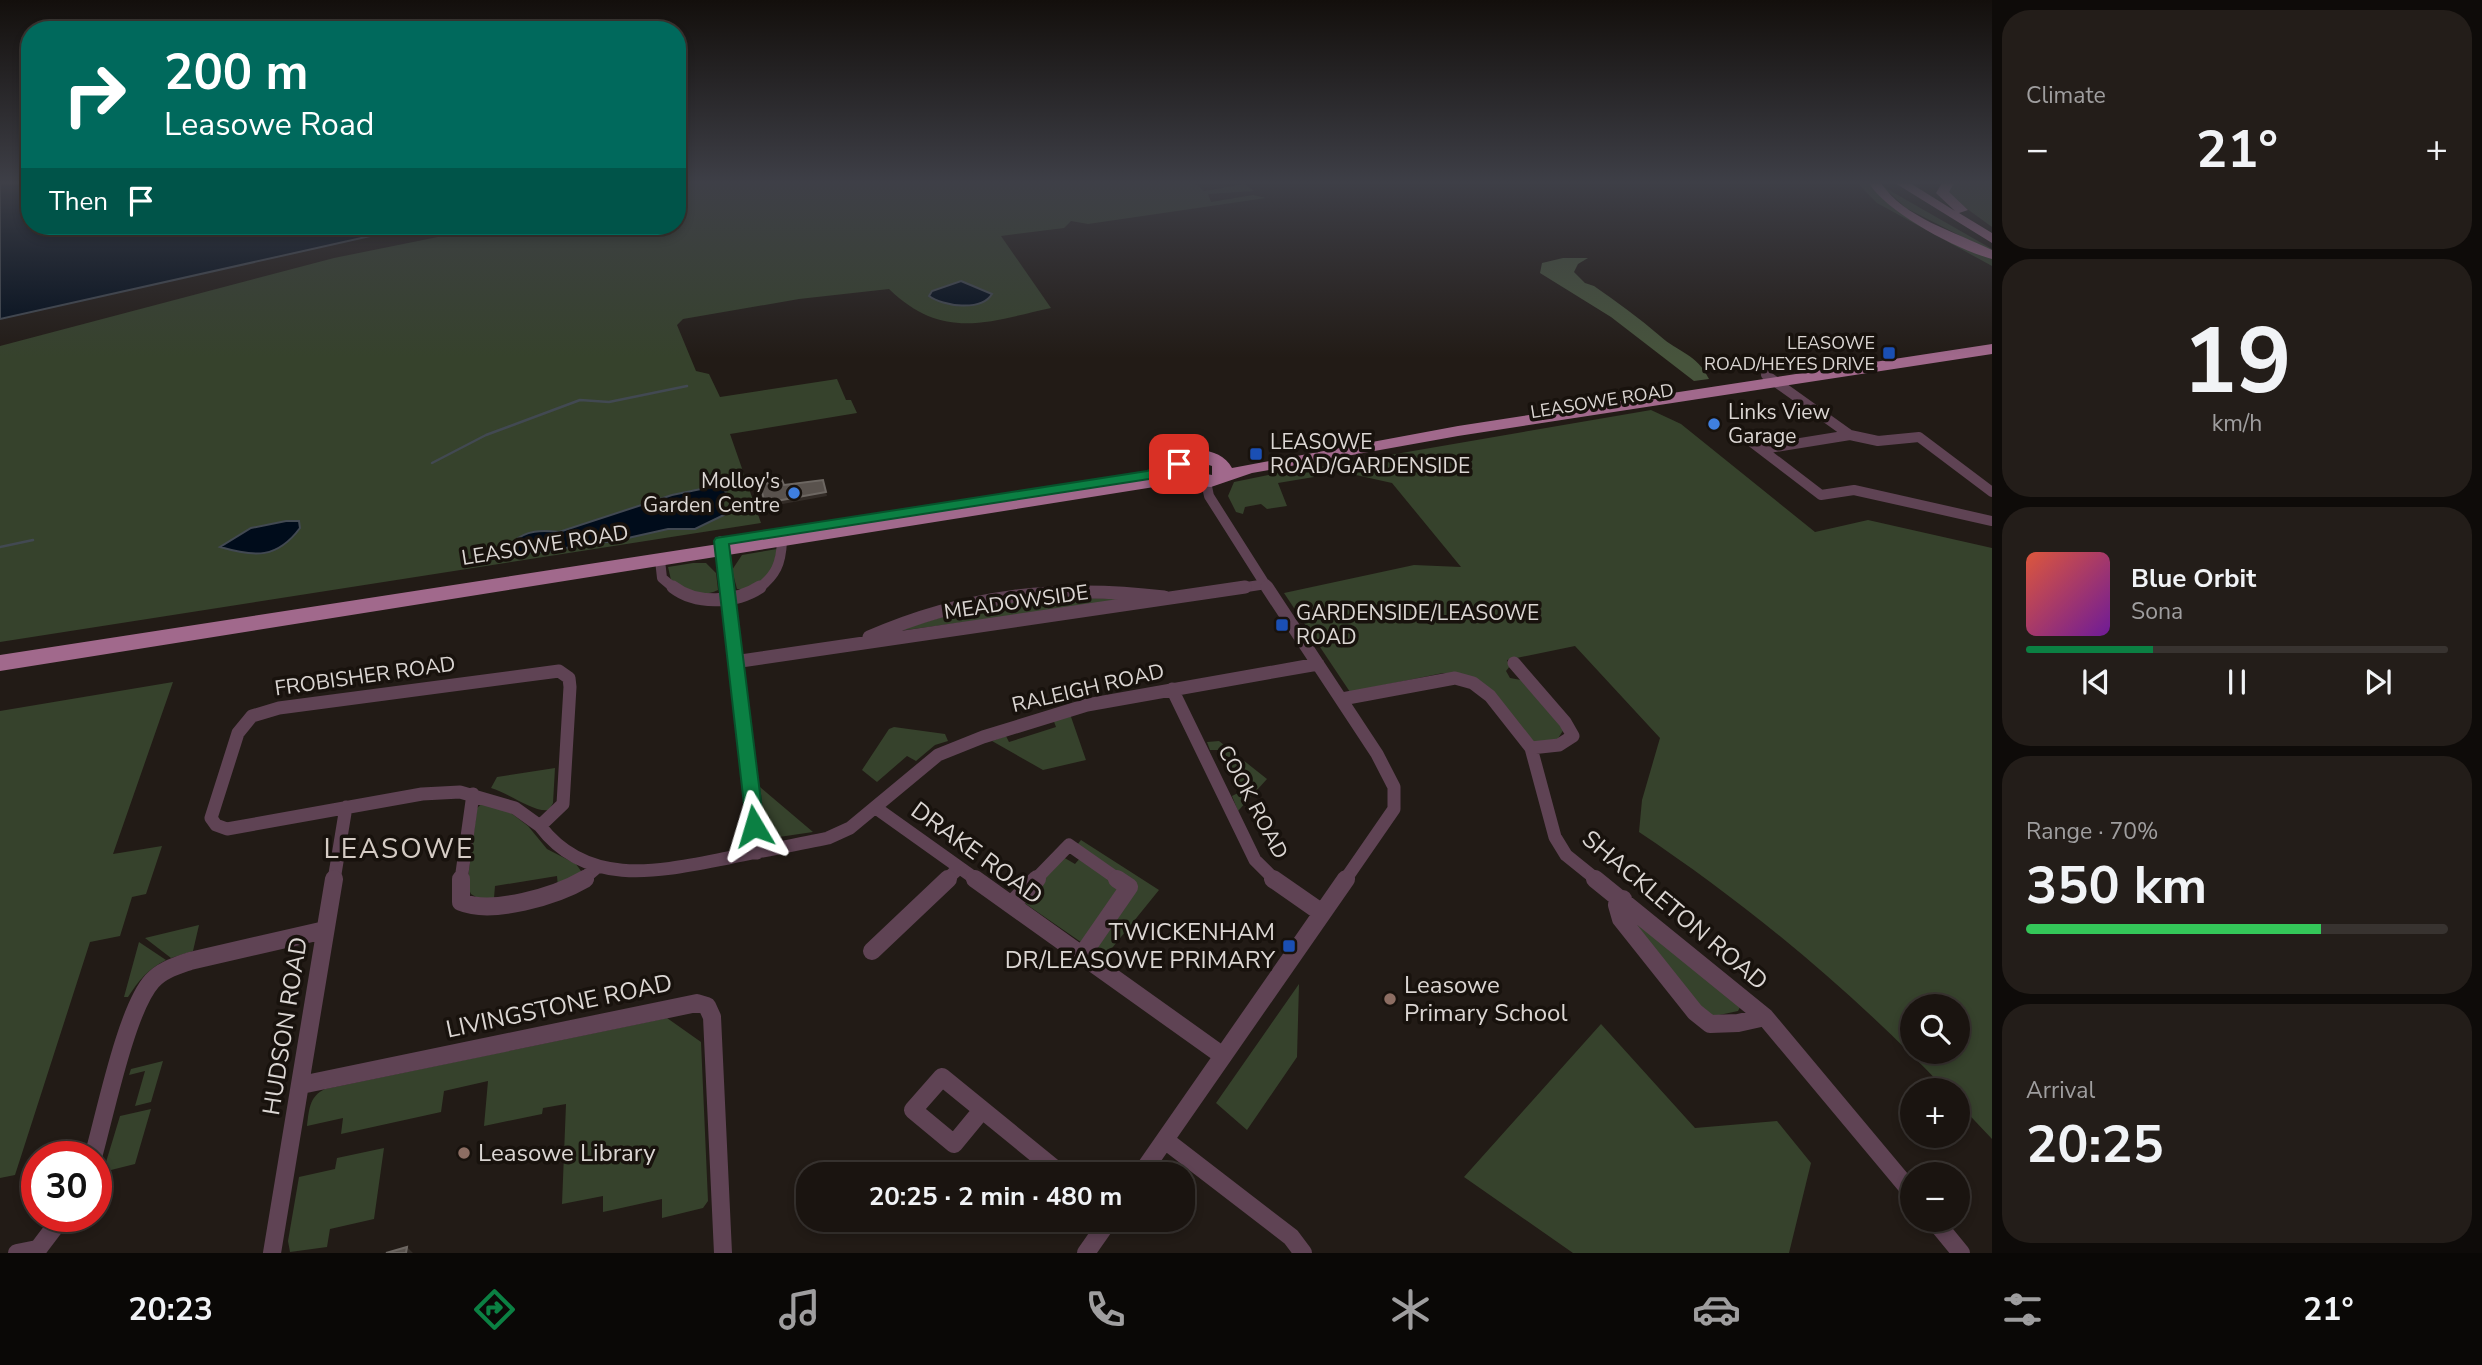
<!DOCTYPE html>
<meta charset="utf-8">
<style>
:root{--surface:#1a1410;--page:#231d19;--text:#f1f3f6;--muted:#9f9e9f;--line:#383330;--accent:#0b8043}
body{margin:0;font-family:"Nunito Sans",sans-serif;background:var(--page);color:var(--text);height:100vh;display:flex;flex-direction:column;font-size:26px;white-space:nowrap}
*{box-sizing:border-box;margin:0}
p{font-size:23px;color:var(--muted)}
.icon{flex:none;width:38px;height:38px;fill:none;stroke:currentColor;stroke-width:2;stroke-linecap:round;stroke-linejoin:round}
.map{position:relative;flex:1;overflow:hidden}
.sheet{display:flex;flex-direction:column;gap:10px;padding:10px;background:#0e0b09;width:490px}
.sheet>*{flex:none}
.guide{position:absolute;left:21px;top:21px;width:665px;height:214px;border-radius:28px;box-shadow:0 4px 10px #0003,0 0 0 2px var(--line);background:#00695c;color:#fff;overflow:hidden}
.buttons{position:absolute;left:1900px;top:994px;display:grid;gap:14px}
.buttons a{display:grid;place-items:center;width:70px;height:70px;border-radius:50%;background:var(--surface);box-shadow:0 4px 10px #0003,0 0 0 2px var(--line);font-size:35px}
.speed{position:absolute;left:21px;top:1141px;display:flex;gap:14px;font-size:35px;font-weight:700;text-align:center}
.speed>*{display:grid;place-content:center;width:91px;height:91px;border-radius:50%;background:var(--surface);box-shadow:0 4px 10px #0003,0 0 0 2px var(--line);line-height:1}
.speed .limit{border:10px solid #d22;background:#fff;color:#111}
.pin{position:absolute;display:grid;place-items:center;width:60px;height:60px;color:#fff;margin:-30px;border-radius:14px;box-shadow:0 4px 10px #0006}
.me{position:absolute;width:77px;margin:-38px;rotate:353deg;stroke-linejoin:round;filter:drop-shadow(0 0 5px #0008)}
.turn{display:flex;align-items:center;gap:24px;height:147px;padding:0 28px;font-size:32px}
.turn .icon{width:91px;height:91px;stroke-width:2.5}
.turn b{display:block;font-size:49px;line-height:60px}
.then{display:flex;align-items:center;height:66px;padding:0 28px;background:#0003;gap:14px;font-size:26px}
.big{font-size:52px;font-weight:700;line-height:1.1}
.sheet .tile{flex:1;display:flex;flex-direction:column;justify-content:center;gap:10px;min-width:0;padding:0 24px;border-radius:28px;background:var(--page)}
.sheet .dial{align-items:center;gap:0}
.dial b{font-size:91px;line-height:1}
.song{display:flex;align-items:center;gap:21px}
.cover{width:84px;height:84px;border-radius:10px;background:linear-gradient(135deg,hsl(10 70% 55%),hsl(280 70% 35%))}
.played{height:7px;border-radius:4px;background:linear-gradient(90deg,var(--accent) 30%,var(--line) 30%)}
.keys{display:flex;justify-content:space-around;direction:ltr}
.heat{display:flex;justify-content:space-between;align-items:center;font-size:38px;direction:ltr}
.charge{height:10px;border-radius:5px;background:linear-gradient(90deg,#34c759 70%,var(--line) 0)}
.trip{position:absolute;left:796px;top:1162px;width:399px;height:70px;border-radius:28px;background:var(--surface);box-shadow:0 4px 10px #0003,0 0 0 2px var(--line);font-weight:700;line-height:70px;text-align:center}
.tab-bar{display:flex;height:112px;justify-content:space-around;align-items:center;background:#0a0806;color:var(--muted)}
.tab-bar .icon{width:49px;height:49px}
.tab-bar .selected{color:var(--accent)}
.tab-bar b{font-size:32px;color:var(--text)}
main{display:flex;flex:1;min-height:0}
.map>svg:first-child{display:block}
.green{fill:#36422c;fill-rule:evenodd}
.forest{fill:#47543c}
.water{fill:#000c1b;stroke:#424952;stroke-width:2}
.lines{fill:none;stroke-linecap:round;stroke-linejoin:round}
.stream{stroke:#424952;stroke-width:2.5}
.street-far2{stroke:#5f4354;stroke-width:10}
.street-far1{stroke:#5f4354;stroke-width:13}
.street{stroke:#5f4354;stroke-width:18}
.primary{fill:#a1698c;fill-rule:evenodd}
.shaded-wall{fill:#332c27}
.building{fill:#59524d;stroke:#6d6762;stroke-width:2}
.route{fill:#0b8043;stroke:#07532c;stroke-width:2}
.transit-dot{fill:#1a4fb4;stroke:#18120d;stroke-width:2.5}
.shop-dot{fill:#3f7fe0;stroke:#18120d;stroke-width:2.5}
.education-dot{fill:#8d6e63;stroke:#18120d;stroke-width:2.5}
.labels{text-anchor:middle;dominant-baseline:central;stroke-width:7;stroke-linejoin:round;paint-order:stroke}
.far-poi-label{font-size:18px;fill:#dbd6d3;stroke:#18120d;text-anchor:end}
.far-street-label{font-size:18px;fill:#dbd6d3;stroke:#18120d}
.poi-label{font-size:21px;fill:#dbd6d3;stroke:#18120d;text-anchor:start}
.street-label{font-size:21px;fill:#dbd6d3;stroke:#18120d}
.near-street-label{font-size:24px;fill:#dbd6d3;stroke:#18120d}
.near-poi-label{font-size:24px;fill:#dbd6d3;stroke:#18120d;text-anchor:start}
.near-quarter-label{font-size:28px;letter-spacing:2px;fill:#d5ccc5;stroke:#18120d}
</style>
<main>
<div class="map">
<svg width="1992" height="1253" viewBox="0 0 1992 1253">
<rect width="100%" height="100%" fill="#221b16"/>
<path class="green" d="M677 183H1204L1196 184 1204 191 1245 184 1254 191 1208 194 1211 202 1253 195 1266 198 1088 224 1071 221 1064 228 1001 236 1051 308C987 322 943 341 889 289L799 299 683 319 677 325 696 371 709 374 720 397 837 379 846 400H851L857 413 730 434 761 523 0 642V346L334 258 492 226H677Z
M1857 183H1872L1885 200 1992 257V266L1877 203Z
M1954 183H1992V227L1948 195V187Z
M1882 186 1992 249V252L1906 208Z
M1651 410 1681 424 1815 532 1868 520 1992 548V1139L1958 1103V1090H1946C1854 993 1751 907 1639 832L1642 800 1660 738 1575 646 1507 660 1510 666 1506 671 1510 678 1521 680 1564 729 1557 740 1535 743 1467 676 1443 673 1350 692 1284 593 1414 565 1461 567 1392 483 1320 467ZM1913 1006H1958V1052H1913Z
M1308 467 1314 477 1278 483 1287 506 1267 509 1261 504 1245 507 1243 514 1236 512 1228 496 1234 482Z
M777 549 772 575 745 589H737L732 570 742 555Z
M693 563H706L716 573 718 590C699 599 687 590 671 580L668 567Z
M1012 597 1137 599 891 632Z
M173 682 113 854 162 846 146 894 132 897 120 936 90 942 15 1175 0 1178V711Z
M1070 714 1086 760 1043 770 992 741 1006 736 1009 742 1056 727 1053 719Z
M894 727 945 734 948 741 935 745 916 761 907 756 877 782 862 770 889 729Z
M1219 741 1267 779 1238 811 1232 796 1240 792 1220 750H1210L1207 742Z
M555 768 553 803 549 810C534 813 509 793 491 788L497 777Z
M760 787 813 832 772 838 766 831Z
M484 802 511 813 528 826 547 849 576 864 581 871 578 877 558 887 557 876 495 886 494 898 481 900 471 894 467 885 477 808Z
M1081 840 1159 890 1104 958 1023 902 1063 857 1075 864 1086 851 1077 845Z
M1634 917 1741 1005 1738 1011 1710 1017 1628 921Z
M199 925 193 951 171 958 145 938Z
M139 942 166 960C148 969 139 980 128 997H124Z
M1299 984 1297 1057 1247 1130 1216 1103Z
M667 1018 701 1042 708 1201 703 1208 662 1218V1199L603 1212V1196L562 1204 566 1104 543 1108 542 1114 484 1126 488 1081 444 1091 441 1112 341 1134 343 1118 307 1126C309 1111 309 1096 325 1089Z
M1601 1024 1695 1128 1777 1121 1811 1163 1789 1253H1573L1464 1177Z
M163 1061 151 1102 135 1106 145 1071 129 1075 131 1069Z
M151 1109 135 1164 103 1172 120 1116Z
M384 1148 374 1219 330 1229 327 1247 290 1252 288 1241 299 1177 335 1169 337 1158Z"/>
<path class="forest" d="M1563 258H1588L1578 264 1574 272 1585 283 1594 286C1617 302 1639 318 1660 336 1679 353 1696 353 1709 379L1694 381 1611 317 1540 273 1542 263Z"/>
<path class="water" d="M0 183H30V226H415L0 319Z
M961 281 992 294C981 312 943 306 929 296L932 291Z
M720 485 726 492 721 503 726 514 695 529H668L610 542H585L557 551 520 553 513 548V542C526 530 542 530 559 532L672 495Z
M286 521H299L300 528C277 559 255 557 220 547L251 528Z"/>
<g class="lines">
<path class="stream" d="M432 463 486 435 580 400 609 402 687 386
M0 547 33 540"/>
<path class="street-far2" d="M1766 375 1850 435 1878 441 1919 437 1992 492
M1749 440 1821 495 1854 490 1992 521
M1763 449 1850 435
M1206 482 1209 496 1268 589
M721 541 727 589
M660 560 662 578 675 589
M758 589C776 575 781 564 782 541
M1234 589 1266 584"/>
<path class="street-far1" d="M673 587C696 605 736 603 760 587
M726 587 757 853
M1267 587 1377 754 1394 787V809L1345 880
M869 637C965 595 1060 584 1164 597
M734 662 1245 587
M1514 663 1565 722 1573 736 1559 745 1531 748
M559 671 569 678 570 687 563 804 540 826 515 808 460 792 422 794 227 829 216 825 211 818 238 733 252 716 279 708Z
M1172 689 1255 860 1275 880
M1342 699 1455 678 1473 683 1490 696 1531 748 1555 837 1566 855 1597 880
M876 808 977 880
M540 826C588 889 661 871 728 858 761 851 795 845 828 838L850 828 938 755 983 737 1087 705 1318 664
M334 880 346 807
M461 880 473 794
M582 880 597 867
M946 880 959 868
M1035 880 1069 845 1119 880"/>
<path class="street" d="M461 879V902C492 915 556 896 585 879
M975 879 1223 1056
M1273 879 1322 913
M1595 879 1765 1017 1913 1194
M1623 899 1617 905 1621 919 1695 1012 1710 1024 1738 1023 1765 1017
M1011 905 1037 879
M872 951 948 879
M1082 955 1129 887 1117 879
M301 1085 697 1003 707 1006 712 1017 723 1253
M982 1110 954 1144 913 1110 942 1077 1061 1174
M1165 1140 1291 1237 1303 1253
M93 1157C105 1115 126 1010 152 981 162 970 176 966 190 961L325 930
M1141 1174 1346 879
M1934 1220 1961 1253
M17 1253 37 1249
M35 1253 63 1216
M272 1253 334 879
M1086 1253 1109 1220"/>
<path class="primary" d="M1869 183H1881C1904 218 1956 232 1992 250V259C1958 250 1887 213 1869 183Z
M1895 183H1910L1955 211 1936 193 1942 183H1954L1949 192 1968 210 1959 213 1992 233V243Z
M1992 344V354L1458 436 1252 473 1211 487 1173 484 0 671V655L1172 474 1170 464C1185 445 1220 446 1232 468L1458 426ZM1196 461 1212 466V475L1190 471 1188 465Z"/>
</g>
<path class="shaded-wall" d="M826 492 827 496 766 507 765 503Z
M407 1247 413 1253H406Z"/>
<path class="building" d="M782 480 784 485 823 480 826 492 765 503 760 485Z
M407 1247 406 1253H386Z"/>
<linearGradient id="sky" x2="0" y2="1"><stop stop-color="#130f0c"/><stop offset="0.51" stop-color="#3e3f47"/><stop offset="1" stop-color="#3e3f47" stop-opacity="0"/></linearGradient>
<rect width="1992" height="358" fill="url(#sky)"/>
<path class="route" d="M1179 460 1186 464 1184 467 1149 479 729 544 764 826 761 831H747L714 541 716 538 1147 471Z"/>
<g class="transit-dot">
<rect x="1882" y="346" width="14" height="14" rx="3.5"/>
<rect x="1249" y="447" width="14" height="14" rx="3.5"/>
<rect x="1275" y="618" width="14" height="14" rx="3.5"/>
<rect x="1282" y="939" width="14" height="14" rx="3.5"/>
</g>
<g class="shop-dot">
<circle cx="1714" cy="424" r="7"/>
<circle cx="794" cy="493" r="7"/>
</g>
<g class="education-dot">
<circle cx="1390" cy="999" r="7"/>
<circle cx="464" cy="1153" r="7"/>
</g>
<g class="labels">
<g class="far-poi-label">
<text x="1875" y="343">LEASOWE<tspan x="1875" dy="21">ROAD/HEYES DRIVE</tspan></text>
</g>
<g class="far-street-label">
<text transform="translate(1602 401) rotate(-9)">LEASOWE ROAD</text>
</g>
<g class="poi-label">
<text x="1728" y="412">Links View<tspan x="1728" dy="24">Garage</tspan></text>
<text x="1270" y="442">LEASOWE<tspan x="1270" dy="24">ROAD/GARDENSIDE</tspan></text>
<text x="780" y="481" text-anchor="end">Molloy's<tspan x="780" dy="24">Garden Centre</tspan></text>
<text x="1296" y="613">GARDENSIDE/LEASOWE<tspan x="1296" dy="24">ROAD</tspan></text>
</g>
<g class="street-label">
<text transform="translate(545 545) rotate(-9)">LEASOWE ROAD</text>
<text transform="translate(1016 602) rotate(-8)">MEADOWSIDE</text>
<text transform="translate(365 676) rotate(-8)">FROBISHER ROAD</text>
<text transform="translate(1088 688) rotate(-13)">RALEIGH ROAD</text>
<text transform="translate(1253 802) rotate(62)">COOK ROAD</text>
</g>
<g class="near-street-label">
<text transform="translate(977 853) rotate(36)">DRAKE ROAD</text>
<text transform="translate(1675 910) rotate(40)">SHACKLETON ROAD</text>
<text transform="translate(559 1006) rotate(-12)">LIVINGSTONE ROAD</text>
<text transform="translate(285 1026) rotate(-81)">HUDSON ROAD</text>
</g>
<g class="near-poi-label">
<text x="1275" y="932" text-anchor="end">TWICKENHAM<tspan x="1275" dy="28">DR/LEASOWE PRIMARY</tspan></text>
<text x="1404" y="985">Leasowe<tspan x="1404" dy="28">Primary School</tspan></text>
<text x="478" y="1153">Leasowe Library</text>
</g>
<g class="near-quarter-label">
<text x="399" y="849">LEASOWE</text>
</g>
</g>
</svg>
<div class="buttons">
<a><svg class="icon" aria-label="search" viewBox="0 0 24 24"><circle cx="10" cy="10" r="6"/><path d="M15 15l6 6"/></svg></a>
<a>+</a>
<a>−</a>
</div>
<div class="speed"><div class="limit">30</div></div>
<div class="pin" style="left:1179px;top:464px;background:#d93025"><svg class="icon" aria-label="arrive" viewBox="0 0 24 24"><path d="M6 21V4h12l-3 4 3 4H6"/></svg></div>
<svg class="me" style="left:754px;top:826px" viewBox="-20 -20 40 40"><path d="M0-17L14 15 0 8-14 15z" fill="#0b8043" stroke="#fff" stroke-width="4"/></svg>
<div class="trip">20:25 · 2 min · 480 m</div>
<div class="guide">
<div class="turn"><svg class="icon" aria-label="right" viewBox="0 0 24 24"><path d="M7 20v-9h11M14 6l5 5-5 5"/></svg><div><b>200 m</b>Leasowe Road</div></div>
<div class="then">Then<svg class="icon" aria-label="arrive" viewBox="0 0 24 24"><path d="M6 21V4h12l-3 4 3 4H6"/></svg></div>
</div>
</div>
<section class="sheet">
<div class="tile"><p>Climate</p>
<div class="heat"><a>−</a><b class="big">21°</b><a>+</a></div>
</div>
<div class="tile dial"><b>19</b><p>km/h</p></div>
<div class="tile">
<div class="song"><i class="cover"></i><div><b>Blue Orbit</b><p>Sona</p></div></div>
<div class="played"></div>
<div class="keys"><svg class="icon" aria-label="previous" viewBox="0 0 24 24"><path d="M18 5L8 12l10 7zM5 5v14"/></svg><svg class="icon" aria-label="pause" viewBox="0 0 24 24"><path d="M8 5v14M16 5v14"/></svg><svg class="icon" aria-label="next" viewBox="0 0 24 24"><path d="M6 5l10 7-10 7zM19 5v14"/></svg></div>
</div>
<div class="tile"><p>Range · 70%</p><b class="big">350 km</b><div class="charge"></div></div>
<div class="tile"><p>Arrival</p><b class="big">20:25</b></div>
</section>
</main>
<nav class="tab-bar">
<b>20:23</b>
<svg class="icon selected" aria-label="directions" viewBox="0 0 24 24"><path d="M12 3l9 9-9 9-9-9zM9 14v-3h6M13 9l2 2-2 2"/></svg>
<svg class="icon" aria-label="music" viewBox="0 0 24 24"><path d="M9 18V5l10-2v13"/><circle cx="6" cy="18" r="3"/><circle cx="16" cy="16" r="3"/></svg>
<svg class="icon" aria-label="phone" viewBox="0 0 24 24"><path d="M5 4h4l2 5-3 2q2 4 5 5l2-3 5 2v4C11 20 4 13 5 4z"/></svg>
<svg class="icon" aria-label="climate" viewBox="0 0 24 24"><path d="M12 3v18M4 7l16 10M4 17L20 7"/></svg>
<svg class="icon" aria-label="car" viewBox="0 0 24 24"><path d="M5 17H2v-5l4-1 3-4h7l3 4 3 1v5h-3M9 17h6M6 11h13"/><circle cx="7" cy="17" r="2"/><circle cx="17" cy="17" r="2"/></svg>
<svg class="icon" aria-label="filters" viewBox="0 0 24 24"><path d="M4 7h16M4 17h16"/><circle cx="9" cy="7" r="2"/><circle cx="15" cy="17" r="2"/></svg>
<b>21°</b>
</nav>
